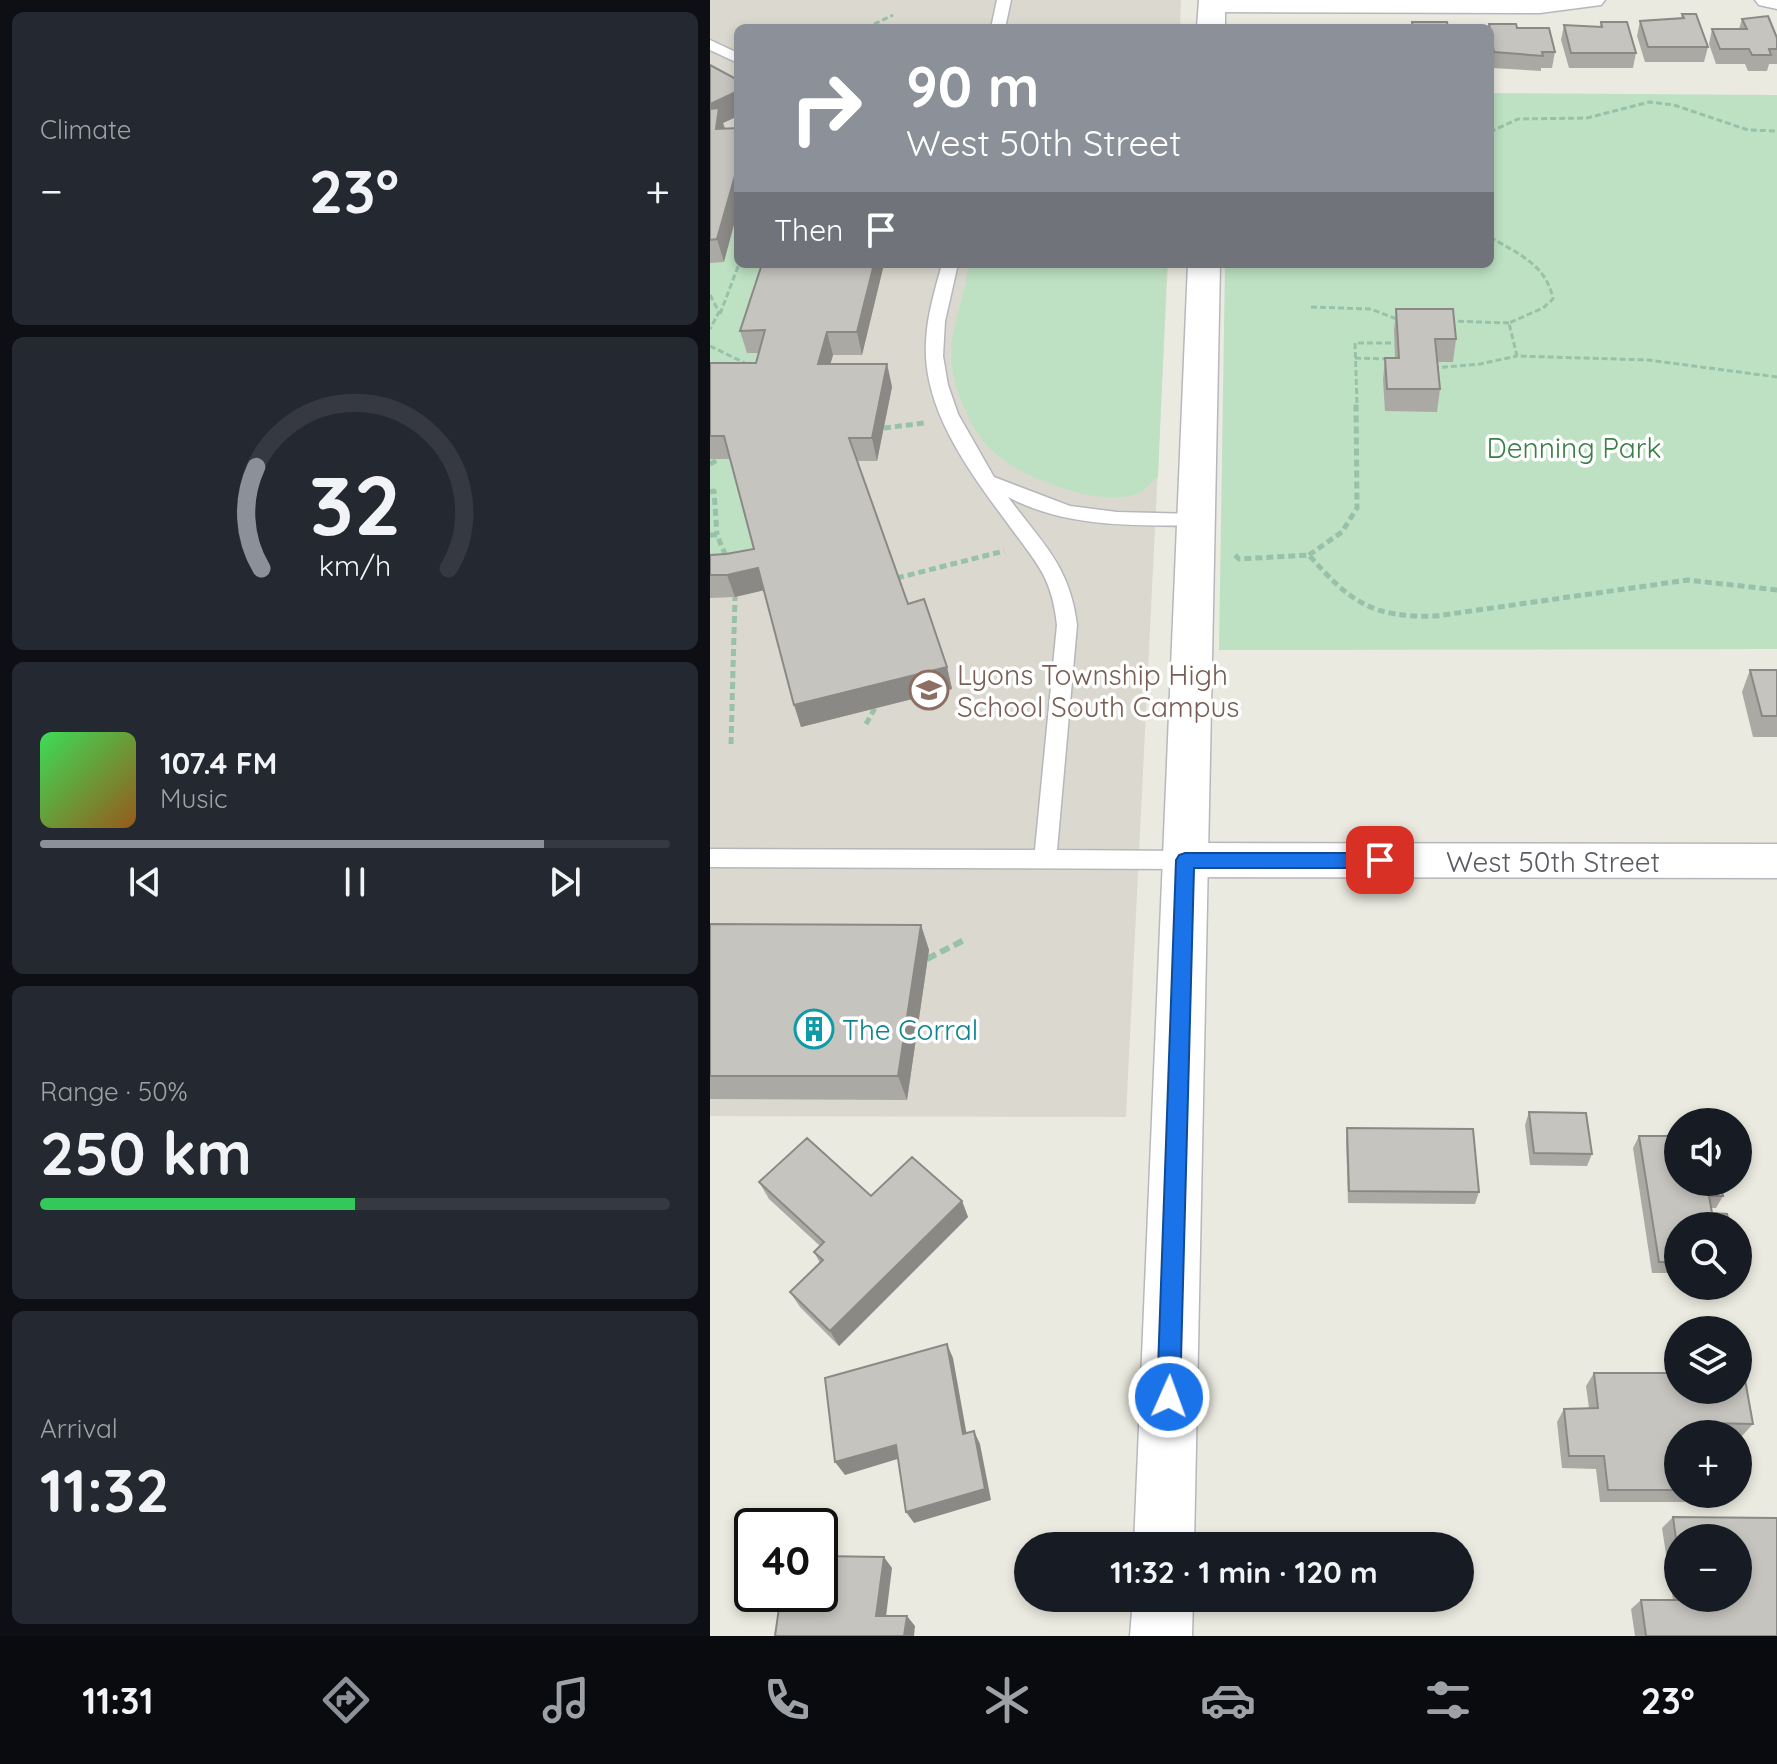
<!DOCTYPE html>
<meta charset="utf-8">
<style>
:root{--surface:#171b24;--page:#242831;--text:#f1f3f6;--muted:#9ea1a6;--line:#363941;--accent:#8c9099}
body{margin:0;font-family:Quicksand,sans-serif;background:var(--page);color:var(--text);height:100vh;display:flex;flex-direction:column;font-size:30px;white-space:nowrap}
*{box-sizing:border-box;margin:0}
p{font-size:26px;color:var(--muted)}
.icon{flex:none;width:44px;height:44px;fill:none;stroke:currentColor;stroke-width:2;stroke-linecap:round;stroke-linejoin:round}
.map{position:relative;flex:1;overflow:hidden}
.drawer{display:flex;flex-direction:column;gap:12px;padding:12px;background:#0d0f14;width:710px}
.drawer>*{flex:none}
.guide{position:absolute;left:24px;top:24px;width:760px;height:244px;border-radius:12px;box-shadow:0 4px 12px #0003;background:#8c9099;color:#fff;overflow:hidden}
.fabs{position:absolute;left:954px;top:1108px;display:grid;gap:16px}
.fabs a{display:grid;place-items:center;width:88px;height:88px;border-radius:50%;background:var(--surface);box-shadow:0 4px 12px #0003;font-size:40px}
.speed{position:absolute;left:24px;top:1508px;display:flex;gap:16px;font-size:40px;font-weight:700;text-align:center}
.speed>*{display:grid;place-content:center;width:104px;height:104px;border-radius:50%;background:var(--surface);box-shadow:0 4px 12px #0003;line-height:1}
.speed .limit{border:4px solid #111;border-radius:12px;background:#fff;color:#111}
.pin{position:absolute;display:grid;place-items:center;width:68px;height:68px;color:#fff;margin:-34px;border-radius:16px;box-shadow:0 4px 12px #0006}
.me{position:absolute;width:88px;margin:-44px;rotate:2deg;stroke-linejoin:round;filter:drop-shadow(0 0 6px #0008)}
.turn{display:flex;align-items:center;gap:28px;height:168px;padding:0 40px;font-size:36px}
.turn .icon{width:104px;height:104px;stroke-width:2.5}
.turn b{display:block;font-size:56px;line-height:68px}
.then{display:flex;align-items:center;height:76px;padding:0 40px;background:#0003;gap:16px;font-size:30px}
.big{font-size:60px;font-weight:700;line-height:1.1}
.drawer .widget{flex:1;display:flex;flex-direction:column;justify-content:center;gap:12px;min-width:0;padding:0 28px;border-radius:12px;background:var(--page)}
.drawer .dial{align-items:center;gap:0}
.dial svg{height:208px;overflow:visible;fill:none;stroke:var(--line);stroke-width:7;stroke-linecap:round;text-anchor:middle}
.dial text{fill:var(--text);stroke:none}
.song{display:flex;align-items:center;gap:24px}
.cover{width:96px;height:96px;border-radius:12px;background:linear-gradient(135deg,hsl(130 70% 55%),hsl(30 70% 35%))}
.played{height:8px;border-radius:4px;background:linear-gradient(90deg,var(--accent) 80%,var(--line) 80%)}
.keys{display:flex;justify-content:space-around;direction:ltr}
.heat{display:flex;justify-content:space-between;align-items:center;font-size:44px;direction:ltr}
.charge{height:12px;border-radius:6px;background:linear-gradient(90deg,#34c759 50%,var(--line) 0)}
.trip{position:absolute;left:304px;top:1532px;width:460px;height:80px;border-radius:40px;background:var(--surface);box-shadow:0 4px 12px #0003;font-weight:700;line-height:80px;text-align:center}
.menu{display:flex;height:128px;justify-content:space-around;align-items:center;background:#090b0e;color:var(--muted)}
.menu .icon{width:56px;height:56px}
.menu .selected{color:var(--accent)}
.menu b{font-size:36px;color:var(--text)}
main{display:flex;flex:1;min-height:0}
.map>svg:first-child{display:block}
.education{fill:#dbd9cf}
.green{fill:#bee1c3}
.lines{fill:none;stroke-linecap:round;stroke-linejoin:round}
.lane-casing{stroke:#b6b7bc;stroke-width:3}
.street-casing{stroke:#b6b7bc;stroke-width:3}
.secondary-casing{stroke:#b6b8be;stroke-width:3}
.path-far2{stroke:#98c1a9;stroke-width:3;stroke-dasharray:6 3;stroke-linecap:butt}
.path-far1{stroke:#98c1a9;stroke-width:5;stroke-dasharray:7 4;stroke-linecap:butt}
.path{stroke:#98c1a9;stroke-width:6;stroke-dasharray:10 5;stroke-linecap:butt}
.lane{fill:#fff;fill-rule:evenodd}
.street{fill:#fff;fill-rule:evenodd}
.secondary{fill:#fff;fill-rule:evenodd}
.wall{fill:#aaa9a3;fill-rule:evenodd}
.shaded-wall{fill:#8b8985}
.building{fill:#c6c4be;stroke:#8b8985;stroke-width:2}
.route{fill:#1a73e8;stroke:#114b97;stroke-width:2}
.labels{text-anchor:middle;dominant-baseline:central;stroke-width:7;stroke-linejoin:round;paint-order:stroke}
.park-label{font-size:28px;fill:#397f46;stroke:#fff}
.education-label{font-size:28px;fill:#785e54;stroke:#fff;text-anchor:start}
.street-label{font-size:28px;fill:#595b60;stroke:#fff}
.culture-label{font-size:28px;fill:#0d838f;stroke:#fff;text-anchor:start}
</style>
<main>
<section class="drawer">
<div class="widget"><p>Climate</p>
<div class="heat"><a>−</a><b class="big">23°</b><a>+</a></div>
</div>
<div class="widget dial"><svg viewBox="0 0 100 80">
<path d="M14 69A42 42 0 1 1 86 69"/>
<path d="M14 69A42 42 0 0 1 12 30" stroke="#8c9099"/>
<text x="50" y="56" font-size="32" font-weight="700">32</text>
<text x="50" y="72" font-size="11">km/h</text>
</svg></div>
<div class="widget">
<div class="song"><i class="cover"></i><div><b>107.4 FM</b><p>Music</p></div></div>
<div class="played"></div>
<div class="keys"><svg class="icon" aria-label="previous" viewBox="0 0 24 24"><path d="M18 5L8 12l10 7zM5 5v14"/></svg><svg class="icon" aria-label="pause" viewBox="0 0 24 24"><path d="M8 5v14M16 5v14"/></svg><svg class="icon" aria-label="next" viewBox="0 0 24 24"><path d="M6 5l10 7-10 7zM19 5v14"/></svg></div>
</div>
<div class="widget"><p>Range · 50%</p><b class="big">250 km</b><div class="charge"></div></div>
<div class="widget"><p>Arrival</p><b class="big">11:32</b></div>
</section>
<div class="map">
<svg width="1067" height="1636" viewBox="0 0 1067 1636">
<rect width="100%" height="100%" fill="#ebeae0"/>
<path class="education" d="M0 0H471L470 28H28V264H458L416 1117 0 1116Z"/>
<path class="green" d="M780 93 1067 95V649L509 650 515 264H780Z
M28 211V264H65L62 353 53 386 0 385V263L14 262Z
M259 264H457L448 477C441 483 433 493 424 495 385 507 297 474 273 441 259 422 245 391 242 367 237 334 255 297 259 264Z
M0 459H21L52 571 0 578Z"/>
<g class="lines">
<defs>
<path id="lane" d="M287 0H301L295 28H281Z
M0 40 28 53V63L0 50Z
M232 264H248L235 321 233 356 238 385 248 414 284 477 360 506 407 512 486 514 495 520 486 526C422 525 356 528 298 497 332 543 360 566 367 625L347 850 475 851 483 854 486 860 483 866 475 869 0 867V849L325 850 347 625C342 578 328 565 301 528 262 475 212 411 216 342 217 315 225 290 232 264Z"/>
<path id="street" d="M492 0H895L891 5 830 13 502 12 493 9 489 4Z
M1045 0H1067V9L1049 5Z
M475 843 1067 844V878L475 877 460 872 454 860 460 848Z"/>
<path id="secondary" d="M489 0H515V28H487Z
M478 264H510L484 1546H424Z
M423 1598H483L482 1636H420Z"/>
</defs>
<use href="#lane" class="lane-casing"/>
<use href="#street" class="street-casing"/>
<use href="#secondary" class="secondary-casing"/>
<path class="path-far2" d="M156 28 183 15
M780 132 808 119 877 118 939 102 964 105 1038 130 1067 131
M780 237C808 254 836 264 843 299L833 308 799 323 807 356 938 360 1067 377
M0 295 9 312 0 329
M601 307 661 309 689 320
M10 314 29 264
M739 321 799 323
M0 346 39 365
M645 358 680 359
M723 368 770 364 807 356
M647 403 645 343H684"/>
<path class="path-far1" d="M174 428 214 423
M0 464 9 459
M0 492 4 491 7 535
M0 535H7L18 561
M525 555 529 559 599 555C640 602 662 618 726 616L978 580 1067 590
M599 555 632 532 647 508 646 401
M187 578 294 551
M156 724 165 708
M21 744 25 597"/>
<path class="path" d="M217 959 256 939"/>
<use href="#lane" class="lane"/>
<use href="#street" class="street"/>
<use href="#secondary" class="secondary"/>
</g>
<path class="wall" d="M972 14 998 47 994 62H935L927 36 930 21 971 18Z
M1032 19 1067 38V64H1059L1057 71H1038L1035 64H1006L999 44 1002 29H1029Z
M891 22 926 53 923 68H859L851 40 854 25 890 27Z
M779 24 807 28 845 52 842 68H831V71L782 68 780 55V28H778Z
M0 65 28 80V116L13 123 15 128 14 262 0 263Z
M174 264 152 355H123L120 364H177L182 387 167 461H147L198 604 237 667 242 689 91 727 54 590 25 597 0 598V555L16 554 44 549 20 459H0V363H46L48 353H37L30 331Z
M686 309 746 339 743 362H728L730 389 727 412 675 411 673 380 675 358H685L684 331Z
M1040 670H1067V737H1043L1032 692Z
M0 924 211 925 219 950 197 1100 0 1099Z
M819 1112 882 1154 877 1166 820 1165 815 1125Z
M637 1128 769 1192 765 1204 638 1203 636 1140Z
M929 1136 1013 1196 1006 1208H1001L968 1226V1273H942L923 1148Z
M49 1182 161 1196 252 1201 258 1217 129 1346 90 1307 80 1292 110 1263 104 1252 110 1246 59 1199Z
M884 1373 1043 1424 1031 1437H1028V1434H968V1494H1004L997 1502H890L886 1469 852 1468 847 1422 854 1409 879 1408 876 1386Z
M963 1517 1067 1636H925L921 1609 931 1600H963L952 1528ZM968 1538 1028 1598H968Z"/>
<path class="shaded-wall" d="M28 91V116L13 123 15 130 0 129V104Z
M28 165V210L14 262 7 239Z
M164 264H174L152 355 147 332Z
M117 332 123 355 114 387 108 364Z
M177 364 182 387 167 461 162 438Z
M48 568 55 590 25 597 17 575Z
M237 667 242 689 91 727 84 705Z
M211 925 219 950 197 1100 188 1076Z
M252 1201 258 1217 129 1346 120 1331Z
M237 1344 243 1358 259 1447 253 1434Z
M264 1431 270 1444 281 1500 204 1523 196 1512Z
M186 1445 194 1457 135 1475 125 1462Z
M174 1557 182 1568 175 1625 166 1616Z
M197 1616 205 1626 204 1636H194Z"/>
<path class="building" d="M972 14H986L998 47H938L930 21 974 18Z
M1058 16 1067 38V49H1059L1061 55H1042L1039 49H1010L1002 29H1037L1032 19Z
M702 22H737L738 27H764V28H703Z
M891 22H917L926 53H861L854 25 892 27Z
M779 24H806L807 28H839L845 52H832L833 56 784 52Z
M547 25H574V28H547Z
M624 25 673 28H625Z
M0 65 28 80V91L0 104Z
M9 108 6 129 28 128V165L7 239 0 240V109Z
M52 264H164L147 332H117L108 364H177L162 438H139L198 604 214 599 237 667 84 705 48 568 17 575H0V555L16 554 44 549 14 436H0V363H46L55 330 30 331Z
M686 309H743L746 339H725L730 389H677L675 358H689Z
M1040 670H1067V716H1052Z
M0 924 211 925 188 1076H0Z
M819 1112 876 1113 882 1154 824 1153Z
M637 1128 763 1129 769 1192 639 1191Z
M929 1136H968V1182H1010L1013 1196H999L1002 1213 1017 1214 1020 1226H968V1262H949Z
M97 1138 161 1196 202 1157 252 1201 120 1331 80 1292 113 1260 104 1252 114 1242 49 1182Z
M237 1344 253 1434 264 1431 275 1489 196 1512 186 1445 125 1462 115 1378Z
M884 1373H968V1390H1028V1374H1034L1043 1424 997 1423 999 1434H968V1490H898L894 1456H859L854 1409 888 1408Z
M963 1517 1067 1518V1636H936L931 1600H975L974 1598H1028V1538H968V1554Z
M110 1556 174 1557 166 1616H197L194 1636H65L71 1594H110Z"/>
<path class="route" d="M475 853H670L677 855 680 860 677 866 670 868H484L470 1397 467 1406 459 1409 451 1406 447 1397 466 860 469 855Z"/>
<defs>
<symbol id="school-ring" viewBox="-11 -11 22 22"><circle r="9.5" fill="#fff" stroke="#8d6e63" stroke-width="1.5"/><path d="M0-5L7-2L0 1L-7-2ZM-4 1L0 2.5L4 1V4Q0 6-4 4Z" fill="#8d6e63"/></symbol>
<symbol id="building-ring" viewBox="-11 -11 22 22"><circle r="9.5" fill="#fff" stroke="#0f9aa8" stroke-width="1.5"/><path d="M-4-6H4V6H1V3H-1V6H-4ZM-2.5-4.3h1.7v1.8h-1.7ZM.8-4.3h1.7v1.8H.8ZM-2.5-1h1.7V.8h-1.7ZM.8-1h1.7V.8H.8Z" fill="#0f9aa8"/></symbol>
</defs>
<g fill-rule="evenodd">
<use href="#school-ring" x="197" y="668" width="44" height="44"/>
<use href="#building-ring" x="82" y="1007" width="44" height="44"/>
</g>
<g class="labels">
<g class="park-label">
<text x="864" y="447">Denning Park</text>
</g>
<g class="education-label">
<text x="247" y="674">Lyons Township High<tspan x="247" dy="32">School South Campus</tspan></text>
</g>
<g class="street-label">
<text x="843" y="861">West 50th Street</text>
</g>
<g class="culture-label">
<text x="132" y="1029">The Corral</text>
</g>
</g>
</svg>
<div class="fabs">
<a><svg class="icon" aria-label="sound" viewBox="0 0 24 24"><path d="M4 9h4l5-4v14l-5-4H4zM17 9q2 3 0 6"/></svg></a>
<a><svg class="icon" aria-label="search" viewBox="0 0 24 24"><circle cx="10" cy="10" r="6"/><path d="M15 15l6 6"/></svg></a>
<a><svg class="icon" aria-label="layers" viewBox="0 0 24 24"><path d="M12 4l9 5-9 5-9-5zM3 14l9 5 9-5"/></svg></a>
<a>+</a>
<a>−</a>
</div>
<div class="speed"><div class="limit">40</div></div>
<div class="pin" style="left:670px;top:860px;background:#d93025"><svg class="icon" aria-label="arrive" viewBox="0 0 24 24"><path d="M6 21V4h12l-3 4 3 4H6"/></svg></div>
<svg class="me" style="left:459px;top:1397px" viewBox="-20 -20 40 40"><circle r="17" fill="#1a73e8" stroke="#fff" stroke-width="3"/><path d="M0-11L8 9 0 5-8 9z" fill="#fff"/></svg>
<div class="trip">11:32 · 1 min · 120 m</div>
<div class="guide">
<div class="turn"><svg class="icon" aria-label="right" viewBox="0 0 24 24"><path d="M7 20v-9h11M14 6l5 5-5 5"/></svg><div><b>90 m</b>West 50th Street</div></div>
<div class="then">Then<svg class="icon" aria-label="arrive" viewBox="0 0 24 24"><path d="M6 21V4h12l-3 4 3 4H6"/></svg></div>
</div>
</div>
</main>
<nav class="menu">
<b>11:31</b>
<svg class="icon selected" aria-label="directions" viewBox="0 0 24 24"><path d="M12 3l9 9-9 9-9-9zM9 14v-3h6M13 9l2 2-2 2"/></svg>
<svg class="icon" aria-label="music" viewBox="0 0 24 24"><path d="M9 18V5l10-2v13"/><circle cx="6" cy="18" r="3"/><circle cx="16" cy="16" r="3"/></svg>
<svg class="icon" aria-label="phone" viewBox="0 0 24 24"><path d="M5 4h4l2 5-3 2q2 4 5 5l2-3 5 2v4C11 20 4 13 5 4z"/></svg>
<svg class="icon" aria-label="climate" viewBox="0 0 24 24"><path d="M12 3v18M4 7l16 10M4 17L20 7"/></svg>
<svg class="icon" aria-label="car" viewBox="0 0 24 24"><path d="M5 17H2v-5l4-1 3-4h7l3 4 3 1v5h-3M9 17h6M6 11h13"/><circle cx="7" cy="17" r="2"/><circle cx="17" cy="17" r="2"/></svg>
<svg class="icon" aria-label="filters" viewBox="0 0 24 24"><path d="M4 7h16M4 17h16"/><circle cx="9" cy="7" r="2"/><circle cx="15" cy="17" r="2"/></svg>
<b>23°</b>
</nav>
